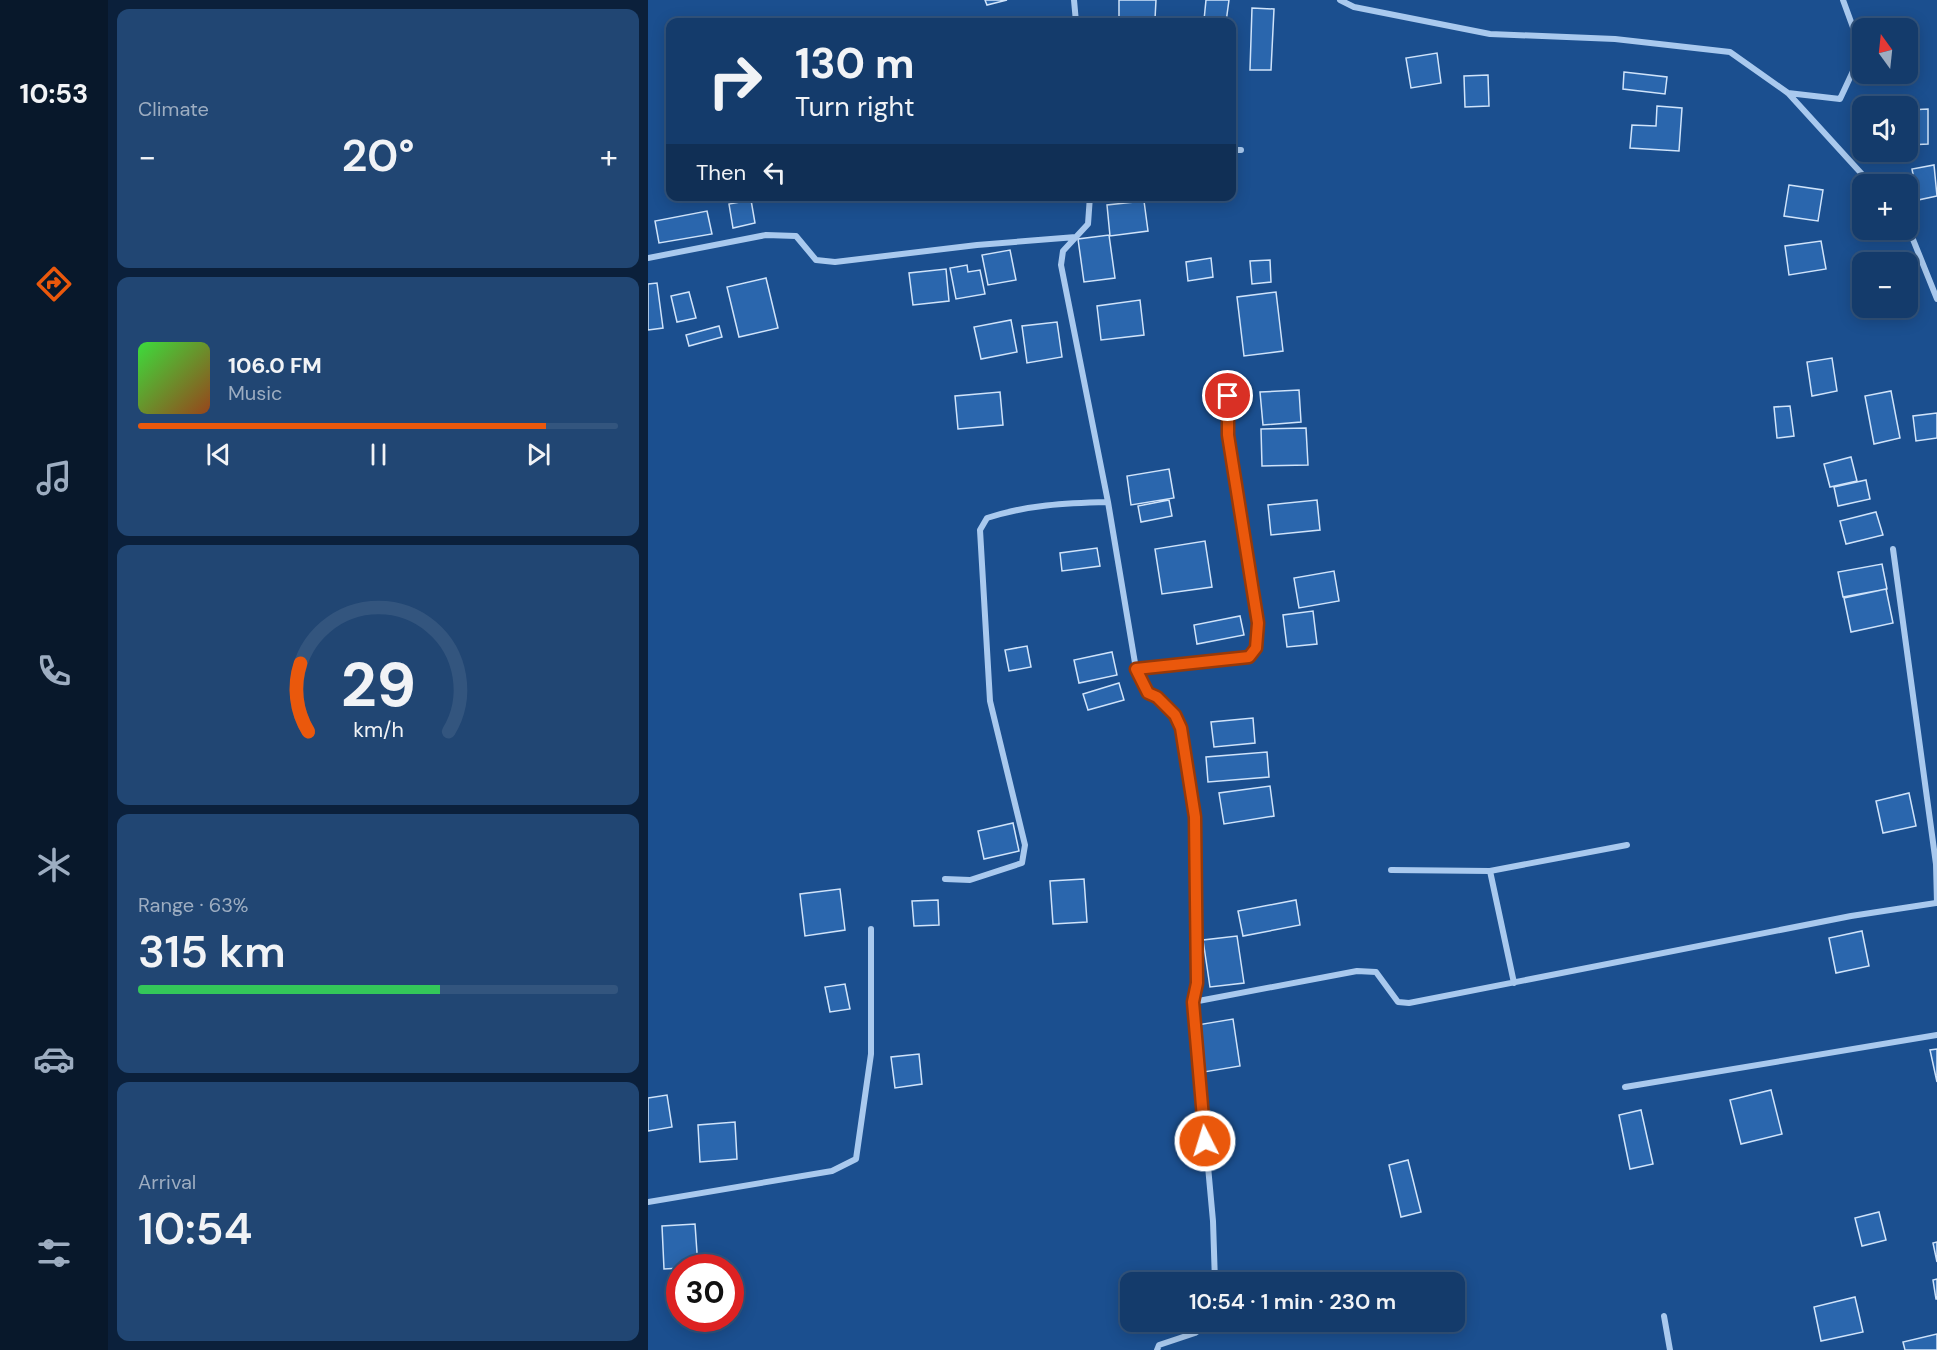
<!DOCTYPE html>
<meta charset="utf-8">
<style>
:root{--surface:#143b6b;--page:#214673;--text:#f1f3f6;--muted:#9dadc1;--line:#33557e;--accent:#ea580c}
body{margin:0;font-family:"DM Sans",sans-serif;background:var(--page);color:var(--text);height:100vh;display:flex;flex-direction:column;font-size:22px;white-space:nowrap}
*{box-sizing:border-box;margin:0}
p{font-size:20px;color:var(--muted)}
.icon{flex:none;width:33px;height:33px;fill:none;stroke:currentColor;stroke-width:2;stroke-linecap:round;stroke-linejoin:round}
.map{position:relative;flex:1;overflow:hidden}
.drawer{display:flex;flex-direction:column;gap:9px;padding:9px;background:#0b203b;width:540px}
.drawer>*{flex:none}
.banner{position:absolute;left:18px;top:18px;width:570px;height:183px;border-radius:12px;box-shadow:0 3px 15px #0003,0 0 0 2px var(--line);background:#143b6b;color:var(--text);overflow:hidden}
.needle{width:39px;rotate:345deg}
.controls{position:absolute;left:1204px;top:18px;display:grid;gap:12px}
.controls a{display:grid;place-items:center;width:66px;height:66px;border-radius:12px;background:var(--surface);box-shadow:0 3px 15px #0003,0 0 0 2px var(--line);font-size:30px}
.speed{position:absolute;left:18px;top:1254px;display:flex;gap:12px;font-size:30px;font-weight:700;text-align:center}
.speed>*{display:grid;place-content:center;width:78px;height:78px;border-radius:50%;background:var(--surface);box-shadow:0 3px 15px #0003,0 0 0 2px var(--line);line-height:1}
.speed .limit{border:9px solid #d22;background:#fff;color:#111}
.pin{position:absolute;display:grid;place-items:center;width:51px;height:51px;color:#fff;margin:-26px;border:3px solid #fff;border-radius:50%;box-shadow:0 2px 6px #0007}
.me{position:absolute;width:66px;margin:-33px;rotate:355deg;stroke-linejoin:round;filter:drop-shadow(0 0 4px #0008)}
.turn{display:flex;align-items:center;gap:21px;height:126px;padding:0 30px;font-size:27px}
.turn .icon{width:78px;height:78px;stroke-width:2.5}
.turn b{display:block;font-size:42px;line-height:51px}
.then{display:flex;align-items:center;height:57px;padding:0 30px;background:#0003;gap:12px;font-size:22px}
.big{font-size:45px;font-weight:600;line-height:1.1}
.drawer .card{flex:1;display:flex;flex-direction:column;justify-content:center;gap:9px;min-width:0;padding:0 21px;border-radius:12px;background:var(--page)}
.drawer .dial{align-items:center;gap:0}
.dial svg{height:156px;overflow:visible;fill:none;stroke:var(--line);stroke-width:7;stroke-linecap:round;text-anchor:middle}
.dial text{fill:var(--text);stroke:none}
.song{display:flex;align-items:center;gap:18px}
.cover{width:72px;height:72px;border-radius:9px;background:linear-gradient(135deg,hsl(120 70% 55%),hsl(20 70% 35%))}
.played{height:6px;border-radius:3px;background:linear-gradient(90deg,var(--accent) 85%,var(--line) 85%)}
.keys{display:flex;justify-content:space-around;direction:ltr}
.heat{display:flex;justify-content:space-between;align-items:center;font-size:33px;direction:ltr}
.charge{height:9px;border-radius:4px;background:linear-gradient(90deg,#34c759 63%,var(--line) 0)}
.trip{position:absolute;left:472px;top:1272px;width:345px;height:60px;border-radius:12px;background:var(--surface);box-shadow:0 3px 15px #0003,0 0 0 2px var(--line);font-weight:600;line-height:60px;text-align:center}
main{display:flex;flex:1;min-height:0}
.menu{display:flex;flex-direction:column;width:108px;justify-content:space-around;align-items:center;background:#08182b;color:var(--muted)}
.menu .icon{width:42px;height:42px}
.menu .on{color:var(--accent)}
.menu b{font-size:27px;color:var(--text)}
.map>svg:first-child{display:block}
.building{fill:#2a66ad;stroke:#cfe3fa;stroke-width:1.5}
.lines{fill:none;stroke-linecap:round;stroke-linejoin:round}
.minor{stroke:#a9c9ee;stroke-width:6}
.route-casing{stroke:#983908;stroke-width:15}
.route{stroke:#ea580c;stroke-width:10}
</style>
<main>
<nav class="menu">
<b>10:53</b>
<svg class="icon on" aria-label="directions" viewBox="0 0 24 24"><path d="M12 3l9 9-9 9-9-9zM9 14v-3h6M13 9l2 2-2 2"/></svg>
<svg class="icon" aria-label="music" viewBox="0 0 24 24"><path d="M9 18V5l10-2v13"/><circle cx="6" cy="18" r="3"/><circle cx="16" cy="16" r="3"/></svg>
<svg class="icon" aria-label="phone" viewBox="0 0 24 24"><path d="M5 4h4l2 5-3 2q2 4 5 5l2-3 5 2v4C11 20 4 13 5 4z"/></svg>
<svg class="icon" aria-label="climate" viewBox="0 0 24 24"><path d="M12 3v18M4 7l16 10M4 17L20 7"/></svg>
<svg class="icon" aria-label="car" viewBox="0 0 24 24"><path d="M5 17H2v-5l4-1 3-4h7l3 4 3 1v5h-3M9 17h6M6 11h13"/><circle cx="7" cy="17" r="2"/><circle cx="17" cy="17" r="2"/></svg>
<svg class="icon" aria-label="filters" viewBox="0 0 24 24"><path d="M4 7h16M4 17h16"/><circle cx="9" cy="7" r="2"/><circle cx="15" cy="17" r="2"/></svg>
</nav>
<section class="drawer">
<div class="card"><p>Climate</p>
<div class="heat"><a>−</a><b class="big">20°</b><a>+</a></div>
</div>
<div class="card">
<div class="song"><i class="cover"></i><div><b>106.0 FM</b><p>Music</p></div></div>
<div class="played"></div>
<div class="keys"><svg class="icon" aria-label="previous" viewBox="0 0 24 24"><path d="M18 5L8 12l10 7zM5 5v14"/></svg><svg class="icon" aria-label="pause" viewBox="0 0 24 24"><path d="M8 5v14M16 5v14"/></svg><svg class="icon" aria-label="next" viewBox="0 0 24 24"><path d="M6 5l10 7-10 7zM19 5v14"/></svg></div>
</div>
<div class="card dial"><svg viewBox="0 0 100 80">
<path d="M14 69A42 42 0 1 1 86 69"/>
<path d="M14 69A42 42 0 0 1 10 34" stroke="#ea580c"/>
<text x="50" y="56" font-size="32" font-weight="700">29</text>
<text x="50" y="72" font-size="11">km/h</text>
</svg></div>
<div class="card"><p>Range · 63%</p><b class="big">315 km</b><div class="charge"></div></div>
<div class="card"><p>Arrival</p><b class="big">10:54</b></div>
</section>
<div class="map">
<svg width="1289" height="1350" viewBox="0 0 1289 1350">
<rect width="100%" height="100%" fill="#1b4f8f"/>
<path class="building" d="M337 0H359L339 5Z
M471 0H508L507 19 471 18Z
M558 0H581L578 22 556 20Z
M604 8 626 9 623 70H602Z
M789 53 793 83 763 88 758 58Z
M976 72 1019 77 1017 94 975 89Z
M840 75 841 106 817 107 816 76Z
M1009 106 1034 108 1031 151 982 148 984 125 1008 126Z
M1280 109V144L1260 145V110Z
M1286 165 1289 196 1270 200 1264 169Z
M1141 185 1175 190 1170 221 1136 216Z
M460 196H479V199L461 201Z
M546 196H575V197L547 201Z
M103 200 107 223 85 228 81 204Z
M496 201 500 231 462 236 459 205Z
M59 211 64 234 11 243 7 221Z
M461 235 467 278 436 282 430 239Z
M1173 241 1178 269 1141 275 1137 246Z
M362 250 368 280 340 285 334 255Z
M563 258 565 277 540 281 538 262Z
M622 260 623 282 604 284 602 261Z
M1215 263V284L1209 285 1207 264Z
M319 265 320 272 332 270 337 294 308 299 302 268Z
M298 269 301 301 265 305 261 273Z
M118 278 130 328 91 337 79 287Z
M9 283 15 328 0 330V284Z
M41 292 48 318 29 322 23 296Z
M628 292 635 351 596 356 589 297Z
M492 300 496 335 453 340 449 306Z
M363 320 369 352 333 359 326 327Z
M409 322 414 357 379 363 374 326Z
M71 326 74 337 41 346 38 335Z
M1184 358 1189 391 1164 396 1159 362Z
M651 390 653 422 615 425 612 392Z
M1243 391 1252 438 1226 444 1217 396Z
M352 392 355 425 310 429 307 396Z
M1142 406 1146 436 1129 438 1126 407Z
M1289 413V438L1268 441 1265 416Z
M658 428 660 465 614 466 613 429Z
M1203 457 1209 481 1182 487 1176 464Z
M521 469 526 498 483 505 479 476Z
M1218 480 1222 499 1190 506 1186 487Z
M521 500 524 516 493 522 490 506Z
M669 500 672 530 623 535 620 505Z
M1228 512 1235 535 1198 544 1192 521Z
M557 541 564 587 514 594 507 549Z
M449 548 452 566 414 571 412 553Z
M1234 564 1239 589 1195 597 1190 572Z
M686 571 691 601 651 608 646 578Z
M1238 589 1245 623 1203 632 1196 598Z
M665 611 669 644 639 647 635 615Z
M592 616 596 635 549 644 546 625Z
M379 646 383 667 361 671 357 650Z
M464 652 469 675 431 683 426 660Z
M471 683 476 700 440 710 435 694Z
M605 718 607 743 566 747 563 722Z
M619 752 621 777 560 782 558 757Z
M622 786 626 816 576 824 571 793Z
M1261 793 1268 826 1235 833 1228 801Z
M365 823 371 851 336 859 330 831Z
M436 879 439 922 405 924 402 881Z
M192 889 197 930 157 936 152 894Z
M290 900 291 925 266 926 264 901Z
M648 900 652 925 595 936 590 911Z
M1214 931 1221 966 1188 973 1181 938Z
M589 936 596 983 562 987 555 940Z
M197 984 202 1009 182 1012 177 987Z
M585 1019 592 1066 556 1072 549 1025Z
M1289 1049V1082L1282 1050Z
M271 1054 274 1084 247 1088 243 1057Z
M1123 1090 1134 1134 1093 1144 1082 1100Z
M19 1095 24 1127 0 1131V1098Z
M993 1110 1005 1164 982 1169 971 1115Z
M87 1122 89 1159 52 1162 50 1125Z
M760 1160 773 1212 753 1217 741 1165Z
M1231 1212 1238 1240 1214 1246 1207 1218Z
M47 1224 50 1267 16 1269 14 1226Z
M1289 1242V1262L1285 1243Z
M1289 1279V1299H1288L1285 1280Z
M1207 1297 1215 1332 1173 1341 1166 1307Z
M1289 1334V1350H1257L1255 1342Z"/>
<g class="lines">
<path class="minor" d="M426 0 428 22
M692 0 706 7 842 34 967 39 1082 52 1140 93 1223 184
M1140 93 1192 99 1214 52 1195 0
M584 150H593
M442 196 440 224 415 251 413 265 460 502 488 669 500 693 509 697 527 715 533 728 547 817 549 983 545 1002 565 1221 567 1282
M1260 227 1289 299
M0 258 118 235 148 236 168 260 187 262 329 245 428 237
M1245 549 1288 864 1289 903
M488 669 601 657 608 648 610 623 580 435 581 376
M743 870 842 871 979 845
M842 871 866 983
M297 879 322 880 374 863 377 845 342 701 332 530 339 518C379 505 417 503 460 502
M545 1002 709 971 728 972 750 1002 761 1003 1203 916 1288 903
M977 1087 1289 1035
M0 1202 184 1171 208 1159 223 1054V929
M1016 1316 1022 1350
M509 1350 511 1345 547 1333 563 1322"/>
</g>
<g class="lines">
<defs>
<path id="route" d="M557 1141 545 1002 549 983 547 817 533 728 527 715 509 697 500 693 488 669 601 657 608 648 610 623 580 435V396"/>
</defs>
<use href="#route" class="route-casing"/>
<use href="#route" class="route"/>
</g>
</svg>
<div class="controls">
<a><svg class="needle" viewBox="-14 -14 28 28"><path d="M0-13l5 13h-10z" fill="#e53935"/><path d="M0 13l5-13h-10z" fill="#9dadc1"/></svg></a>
<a><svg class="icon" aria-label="sound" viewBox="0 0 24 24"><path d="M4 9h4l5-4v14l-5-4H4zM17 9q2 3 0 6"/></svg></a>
<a>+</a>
<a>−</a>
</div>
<div class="speed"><div class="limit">30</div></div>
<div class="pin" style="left:580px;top:396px;background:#d93025"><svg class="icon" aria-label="arrive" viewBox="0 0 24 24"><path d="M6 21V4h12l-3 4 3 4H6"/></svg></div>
<svg class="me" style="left:557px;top:1141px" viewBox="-20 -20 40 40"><circle r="17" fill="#ea580c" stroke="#fff" stroke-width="3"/><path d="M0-11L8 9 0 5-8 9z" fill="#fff"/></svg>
<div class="trip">10:54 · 1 min · 230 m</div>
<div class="banner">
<div class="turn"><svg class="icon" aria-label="right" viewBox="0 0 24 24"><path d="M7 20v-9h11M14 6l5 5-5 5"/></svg><div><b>130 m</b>Turn right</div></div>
<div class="then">Then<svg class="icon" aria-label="left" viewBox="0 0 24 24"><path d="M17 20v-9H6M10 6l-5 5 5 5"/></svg></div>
</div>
</div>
</main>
